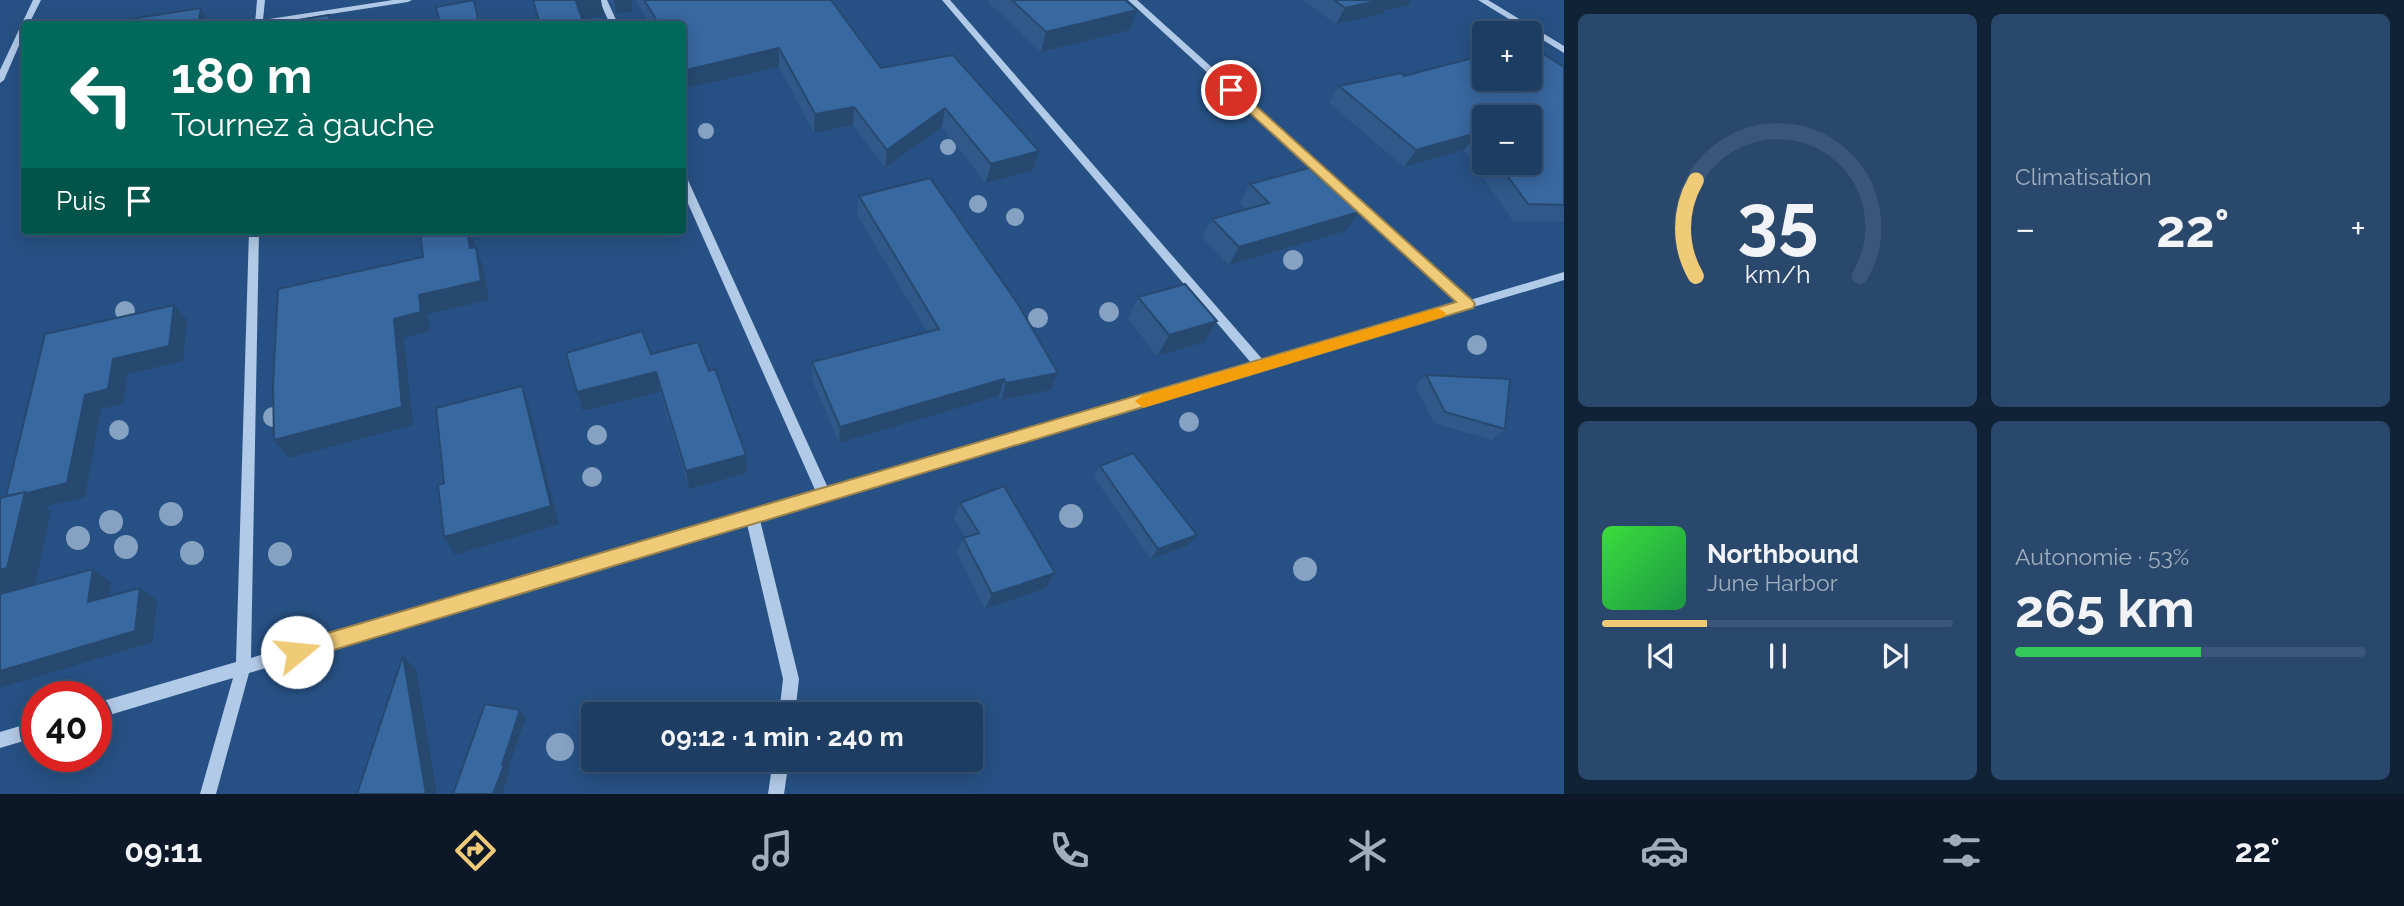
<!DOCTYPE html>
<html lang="fr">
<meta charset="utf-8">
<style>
:root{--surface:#1d3d63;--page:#2a486c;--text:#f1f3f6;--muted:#a0aebe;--line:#3b5678;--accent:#efca77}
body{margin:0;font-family:Raleway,sans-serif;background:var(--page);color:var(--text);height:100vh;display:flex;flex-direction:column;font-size:26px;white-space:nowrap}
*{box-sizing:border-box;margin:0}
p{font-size:23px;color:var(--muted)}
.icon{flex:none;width:38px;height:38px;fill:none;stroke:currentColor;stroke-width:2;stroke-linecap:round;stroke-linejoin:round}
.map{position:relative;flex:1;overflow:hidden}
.drawer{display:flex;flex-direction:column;gap:14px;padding:14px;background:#102236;width:840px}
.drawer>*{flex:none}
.top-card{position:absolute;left:21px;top:21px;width:665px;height:214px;border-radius:7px;box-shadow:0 4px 18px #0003,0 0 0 2px var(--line);background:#00695c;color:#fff;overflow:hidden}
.controls{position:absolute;left:1472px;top:21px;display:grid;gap:14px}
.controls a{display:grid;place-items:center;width:70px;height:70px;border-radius:7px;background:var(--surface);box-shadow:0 4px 18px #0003,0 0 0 2px var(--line);font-size:35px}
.speed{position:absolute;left:21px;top:681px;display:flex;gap:14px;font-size:35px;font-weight:700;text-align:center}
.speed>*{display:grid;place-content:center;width:91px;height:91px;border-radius:50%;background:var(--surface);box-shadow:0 4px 18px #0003,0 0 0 2px var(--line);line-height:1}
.speed .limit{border:10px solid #d22;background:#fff;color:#111}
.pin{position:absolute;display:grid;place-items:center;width:60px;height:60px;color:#fff;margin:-30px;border:4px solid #fff;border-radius:50%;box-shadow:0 2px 7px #0007}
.me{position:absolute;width:77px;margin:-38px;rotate:73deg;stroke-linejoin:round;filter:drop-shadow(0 0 5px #0008)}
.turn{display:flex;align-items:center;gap:24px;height:147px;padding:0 35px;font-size:32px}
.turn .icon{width:91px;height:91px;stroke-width:2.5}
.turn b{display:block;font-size:49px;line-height:60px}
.then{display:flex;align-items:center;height:66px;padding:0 35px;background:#0003;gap:14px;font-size:26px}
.big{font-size:52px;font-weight:700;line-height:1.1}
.drawer .card{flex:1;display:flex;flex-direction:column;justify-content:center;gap:10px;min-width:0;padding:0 24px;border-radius:10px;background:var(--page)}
.drawer .dial{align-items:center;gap:0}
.dial svg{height:182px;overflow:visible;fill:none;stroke:var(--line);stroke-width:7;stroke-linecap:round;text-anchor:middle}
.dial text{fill:var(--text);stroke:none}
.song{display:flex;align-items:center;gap:21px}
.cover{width:84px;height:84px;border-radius:10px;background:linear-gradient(135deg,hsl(120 70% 55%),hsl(140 70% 35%))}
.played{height:7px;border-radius:4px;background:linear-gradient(90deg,var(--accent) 30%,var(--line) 30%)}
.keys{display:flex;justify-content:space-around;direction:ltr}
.heat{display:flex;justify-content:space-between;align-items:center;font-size:38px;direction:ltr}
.charge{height:10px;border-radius:5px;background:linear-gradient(90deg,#34c759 53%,var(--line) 0)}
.drawer .tiles{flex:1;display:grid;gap:14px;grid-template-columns:repeat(2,1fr)}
.trip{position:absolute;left:581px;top:702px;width:402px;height:70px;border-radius:7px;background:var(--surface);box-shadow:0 4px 18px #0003,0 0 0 2px var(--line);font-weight:700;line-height:70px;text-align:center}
.menu{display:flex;height:112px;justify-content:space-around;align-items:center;background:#0c1828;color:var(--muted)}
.menu .icon{width:49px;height:49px}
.menu .current{color:var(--accent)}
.menu b{font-size:32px;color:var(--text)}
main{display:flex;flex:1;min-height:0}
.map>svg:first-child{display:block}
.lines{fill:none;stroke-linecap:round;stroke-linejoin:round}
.minor{fill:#b1cae7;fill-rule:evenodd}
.tree{fill:#86a2c3}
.wall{fill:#30598a;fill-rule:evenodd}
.shaded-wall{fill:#274970}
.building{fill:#3868a0;stroke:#274970;stroke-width:2}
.route{fill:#efca77;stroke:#9b834d;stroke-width:2}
.slow{fill:#f59e0b}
</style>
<main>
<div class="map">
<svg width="1564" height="794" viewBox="0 0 1564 794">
<rect width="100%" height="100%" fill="#275184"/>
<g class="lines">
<path class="minor" d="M33 0H41L29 24H24V34L4 80 0 83V70Z
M257 0H265L263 20 393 0H412L408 2 266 24H255Z
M599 0H607L618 24H610Z
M942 0H950L1263 360 1459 303 1128 0H1137L1470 300 1564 272V280L760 520 799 679 795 714H779L783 679 747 524 249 673 216 794H200L233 678 96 719V703L236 662 249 231H259L251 658 816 492 682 190V175L687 178 828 488 1252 364Z
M1478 0H1488L1564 46V53Z
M37 721V737L0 748V732Z
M773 760H789L784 794H768Z"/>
</g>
<g class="tree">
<circle cx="706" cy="131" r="8"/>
<circle cx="948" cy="147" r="8"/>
<circle cx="978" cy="204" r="9"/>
<circle cx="1015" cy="217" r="9"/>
<circle cx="1293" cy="260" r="10"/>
<circle cx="125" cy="311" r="10"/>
<circle cx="1109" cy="312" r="10"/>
<circle cx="1038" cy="318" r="10"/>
<circle cx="1477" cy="345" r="10"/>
<circle cx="273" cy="417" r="10"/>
<circle cx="1189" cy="422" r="10"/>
<circle cx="119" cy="430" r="10"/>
<circle cx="597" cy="435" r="10"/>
<circle cx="592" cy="477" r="10"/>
<circle cx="171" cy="514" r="12"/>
<circle cx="1071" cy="516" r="12"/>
<circle cx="111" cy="522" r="12"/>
<circle cx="78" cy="538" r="12"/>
<circle cx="126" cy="547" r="12"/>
<circle cx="192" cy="553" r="12"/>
<circle cx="280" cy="554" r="12"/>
<circle cx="1305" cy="569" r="12"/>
<circle cx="560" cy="747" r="14"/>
</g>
<path class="wall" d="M610 0H632L633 11 616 14Z
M636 0H831L881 68 953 55 1033 170 986 183 942 127 885 168 853 125 814 133 779 67 682 24H650Z
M989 0H1125L1130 30 1041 52 988 2Z
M1302 0H1411L1407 6 1385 10 1383 14 1336 24Z
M1564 67V222L1513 221 1464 150 1404 167 1329 103 1339 86 1404 76ZM1484 117 1530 163H1484Z
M1250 184 1346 231 1229 265 1202 237 1212 219 1246 209 1240 203Z
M859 196 1051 390 1001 400 999 396 839 443 812 379V362L927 332 857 214Z
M1138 297 1205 342 1157 356 1128 319Z
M651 354 747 473 689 489 660 392 583 411Z
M1426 375 1505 429 1492 440 1434 423 1415 386Z
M1100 466 1197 535 1189 545 1151 559 1094 477Z
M960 503 1055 573 1046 588 985 609 957 553 963 538 965 537 954 519Z"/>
<path class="shaded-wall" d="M590 0H601L604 16 580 20 576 2Z
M614 0H632L633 11 616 14Z
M1381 0H1411L1407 6 1385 10 1383 14 1336 24 1345 8Z
M201 8 209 24H198Z
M1137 10 1130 30 1041 52 1046 32Z
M779 48V67L682 89V71Z
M854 107 853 125 814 133 815 114Z
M945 108 942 127 885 168 887 150Z
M1477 133 1464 150 1404 167 1416 150Z
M1039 151 1033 170 986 183 991 164Z
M1359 212 1346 231 1229 265 1239 247Z
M467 231H472L478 268 470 248Z
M476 247 483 267 489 300 428 314 430 331 404 338 413 425 289 458 274 440 394 319 419 295Z
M174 305 187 320 183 361 128 374 123 404 101 409 85 497 45 507 51 511 35 585 0 594V570L5 499 113 359Z
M1217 321 1205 342 1157 356 1169 335Z
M656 372 660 392 583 411 577 392Z
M1058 373 1051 390 1001 400 1006 383Z
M1004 379 999 396 839 443 840 427Z
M522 386 529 406 559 524 455 555 444 537Z
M746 455 747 473 689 489 686 471Z
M1197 535 1189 545 1151 559 1158 549Z
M93 569 111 582 107 614 88 602Z
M1055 573 1046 588 985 609 992 594Z
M140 588 157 600 153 642 0 688V671Z
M403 656 416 669 437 794H426Z
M520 710 526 717 508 769 510 771 502 794H493L502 765Z"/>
<path class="building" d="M474 0 479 24H440L436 7Z
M533 0H590L576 2 584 24H540Z
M644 0H831L881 68 953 55 1039 151 991 164 945 108 887 150 854 107 815 114 779 48 682 71V24H659Z
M1012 0H1125L1137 10 1046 32Z
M1334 0H1381L1345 8Z
M201 8 198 24H117L118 21Z
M329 15 330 24H287V22Z
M1530 46 1564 67V205L1528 204 1498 163H1530V117H1484V143L1477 133 1416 150 1339 86 1401 73 1404 76 1484 55V79H1530Z
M1309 168 1359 212 1239 247 1212 219 1269 203 1250 184Z
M930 178 1018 304 1058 373 1006 383 1004 379 840 427 812 362 939 329 859 196Z
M420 231H467L470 248 476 247 481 281 419 295 421 312 394 319 402 407 274 440 273 386 278 289 423 257Z
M1185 284 1217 321 1169 335 1138 297Z
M174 305 169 346 113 359 108 389 85 395 67 483 27 493 25 492 6 496 45 334Z
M642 331 651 354 698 342 709 371 715 369 746 455 686 471 656 372 577 392 566 353Z
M1426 375 1510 379 1505 429 1445 412Z
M522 386 551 506 444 537 438 485 444 483 436 408Z
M1133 453 1197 535 1158 549 1100 466Z
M1004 486 1055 573 992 594 963 538 979 533 960 503Z
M25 492 7 568 0 570V498Z
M93 569 88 602 140 588 135 631 0 671V594Z
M403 656 426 794H357Z
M485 704 520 710 502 765H504L493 794H453Z"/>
<path class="route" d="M1227 87H1235L1473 301 1475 304 1473 308 297 661 290 659 287 652 290 645 297 642 1456 302 1227 92Z"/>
<path class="slow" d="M1438 308 1446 313 1443 317 1143 408 1135 401 1143 395Z"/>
</svg>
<div class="controls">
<a>+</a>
<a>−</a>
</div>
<div class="speed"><div class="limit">40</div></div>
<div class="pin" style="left:1231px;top:90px;background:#d93025"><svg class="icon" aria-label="arrive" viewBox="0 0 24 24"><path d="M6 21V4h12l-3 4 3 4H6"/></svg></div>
<svg class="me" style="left:297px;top:652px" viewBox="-20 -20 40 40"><circle r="19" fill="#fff"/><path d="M0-13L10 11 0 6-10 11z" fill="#efca77"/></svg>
<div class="trip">09:12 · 1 min · 240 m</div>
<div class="top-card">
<div class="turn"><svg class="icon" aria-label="left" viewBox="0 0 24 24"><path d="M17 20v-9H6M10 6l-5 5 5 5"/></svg><div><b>180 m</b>Tournez à gauche</div></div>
<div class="then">Puis<svg class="icon" aria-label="arrive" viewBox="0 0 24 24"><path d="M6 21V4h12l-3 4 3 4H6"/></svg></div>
</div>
</div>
<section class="drawer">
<div class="tiles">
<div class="card dial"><svg viewBox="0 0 100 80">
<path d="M14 69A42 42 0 1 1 86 69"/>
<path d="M14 69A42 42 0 0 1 14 27" stroke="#efca77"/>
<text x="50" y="56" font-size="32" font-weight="700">35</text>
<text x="50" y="72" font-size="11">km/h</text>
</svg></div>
<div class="card"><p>Climatisation</p>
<div class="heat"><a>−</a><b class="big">22°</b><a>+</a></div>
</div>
<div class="card">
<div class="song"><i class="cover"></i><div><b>Northbound</b><p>June Harbor</p></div></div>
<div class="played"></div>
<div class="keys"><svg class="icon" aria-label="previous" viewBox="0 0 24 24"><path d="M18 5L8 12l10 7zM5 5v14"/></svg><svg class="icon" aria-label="pause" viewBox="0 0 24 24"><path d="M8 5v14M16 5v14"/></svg><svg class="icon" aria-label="next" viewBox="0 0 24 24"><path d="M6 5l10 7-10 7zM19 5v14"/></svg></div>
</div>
<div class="card"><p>Autonomie · 53%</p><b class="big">265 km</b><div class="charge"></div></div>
</div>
</section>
</main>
<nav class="menu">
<b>09:11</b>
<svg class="icon current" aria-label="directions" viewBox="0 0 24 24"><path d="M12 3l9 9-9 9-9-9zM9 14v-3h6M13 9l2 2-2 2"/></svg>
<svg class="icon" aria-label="music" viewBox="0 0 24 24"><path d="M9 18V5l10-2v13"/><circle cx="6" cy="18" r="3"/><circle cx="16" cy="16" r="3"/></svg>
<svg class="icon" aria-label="phone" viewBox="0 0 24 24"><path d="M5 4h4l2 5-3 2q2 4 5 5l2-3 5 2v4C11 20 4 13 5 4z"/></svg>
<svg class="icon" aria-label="climate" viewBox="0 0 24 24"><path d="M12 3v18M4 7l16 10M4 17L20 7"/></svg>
<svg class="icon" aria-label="car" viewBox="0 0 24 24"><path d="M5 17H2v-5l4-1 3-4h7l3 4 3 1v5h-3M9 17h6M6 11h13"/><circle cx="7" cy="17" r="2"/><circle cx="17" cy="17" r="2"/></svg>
<svg class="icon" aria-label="filters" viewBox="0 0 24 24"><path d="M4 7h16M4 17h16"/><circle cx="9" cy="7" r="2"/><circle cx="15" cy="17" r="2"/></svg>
<b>22°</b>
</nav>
